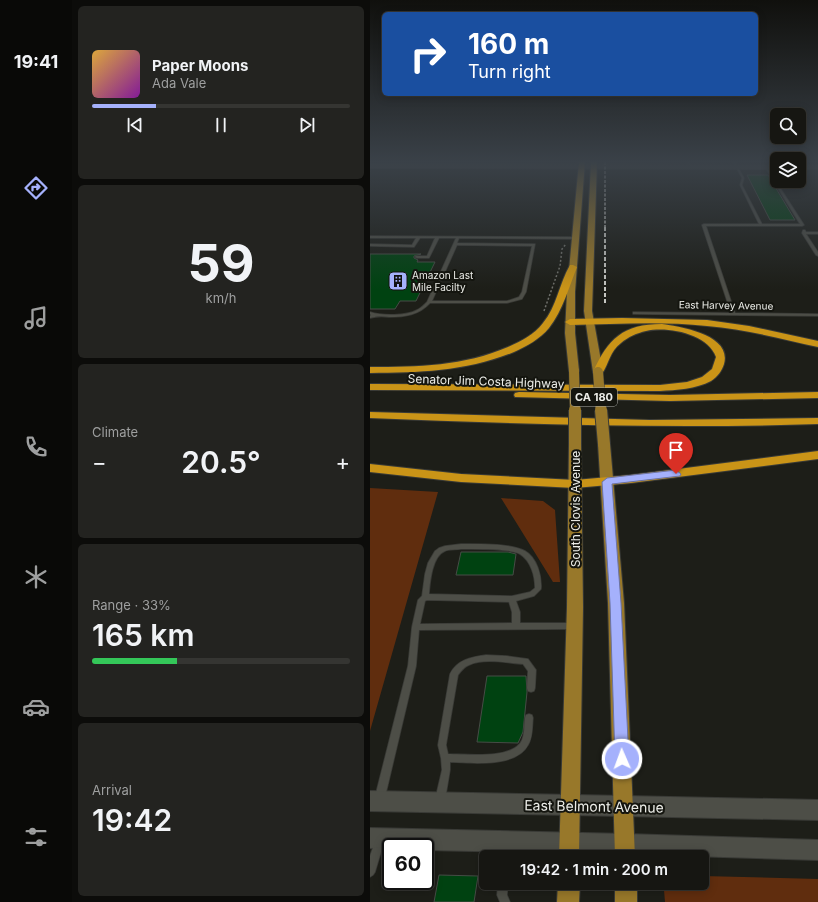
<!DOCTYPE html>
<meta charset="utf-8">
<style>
:root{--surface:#161612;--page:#232320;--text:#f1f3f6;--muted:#9e9f9f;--line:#353532;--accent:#a5b1fc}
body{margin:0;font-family:Inter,sans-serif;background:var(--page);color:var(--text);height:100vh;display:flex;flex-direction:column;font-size:15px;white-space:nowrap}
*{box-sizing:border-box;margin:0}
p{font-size:13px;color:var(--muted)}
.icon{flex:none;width:22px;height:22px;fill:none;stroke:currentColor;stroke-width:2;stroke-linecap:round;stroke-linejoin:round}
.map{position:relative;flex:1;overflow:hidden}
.side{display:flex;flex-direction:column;gap:6px;padding:6px;background:#0c0c0a;width:298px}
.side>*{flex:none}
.hud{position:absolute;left:12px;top:12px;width:376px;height:84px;border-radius:6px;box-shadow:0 2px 10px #0003,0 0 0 1px var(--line);background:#1a4fa0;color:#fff;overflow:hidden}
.fabs{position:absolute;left:400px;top:108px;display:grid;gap:8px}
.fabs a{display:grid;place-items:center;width:36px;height:36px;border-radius:6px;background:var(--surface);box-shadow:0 2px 10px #0003,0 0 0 1px var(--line);font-size:20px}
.speed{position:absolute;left:12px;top:838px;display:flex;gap:8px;font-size:20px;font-weight:700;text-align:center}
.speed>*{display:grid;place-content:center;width:52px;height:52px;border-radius:50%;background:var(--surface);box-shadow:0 2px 10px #0003,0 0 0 1px var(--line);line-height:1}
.speed .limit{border:2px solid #111;border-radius:6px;background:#fff;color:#111}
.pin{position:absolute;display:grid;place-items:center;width:34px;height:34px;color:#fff;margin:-41px -17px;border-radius:50% 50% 50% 0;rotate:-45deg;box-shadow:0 0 4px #0007}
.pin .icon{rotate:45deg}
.me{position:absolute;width:44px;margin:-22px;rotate:358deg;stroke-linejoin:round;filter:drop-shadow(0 0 3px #0008)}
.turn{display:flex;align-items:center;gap:14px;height:84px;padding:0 20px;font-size:18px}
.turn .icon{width:52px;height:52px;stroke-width:2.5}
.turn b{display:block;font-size:28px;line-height:34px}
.big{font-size:30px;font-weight:600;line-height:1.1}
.side .widget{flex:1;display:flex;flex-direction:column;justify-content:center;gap:6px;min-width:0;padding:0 14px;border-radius:6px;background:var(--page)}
.side .dial{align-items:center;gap:0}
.dial b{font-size:52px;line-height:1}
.song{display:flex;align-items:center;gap:12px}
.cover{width:48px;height:48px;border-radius:6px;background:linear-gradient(135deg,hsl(40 70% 55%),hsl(290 70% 35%))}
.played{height:4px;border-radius:2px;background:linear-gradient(90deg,var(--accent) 25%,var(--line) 25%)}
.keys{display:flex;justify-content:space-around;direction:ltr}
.heat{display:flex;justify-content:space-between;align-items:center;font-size:22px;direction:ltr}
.charge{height:6px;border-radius:3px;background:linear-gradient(90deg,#34c759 33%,var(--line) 0)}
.trip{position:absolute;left:109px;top:850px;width:230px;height:40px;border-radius:6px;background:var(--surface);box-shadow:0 2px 10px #0003,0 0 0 1px var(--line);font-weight:600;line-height:40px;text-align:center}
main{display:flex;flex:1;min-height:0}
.tab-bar{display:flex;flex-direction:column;width:72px;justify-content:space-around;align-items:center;background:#090907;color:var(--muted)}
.tab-bar .icon{width:28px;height:28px}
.tab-bar .on{color:var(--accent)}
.tab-bar b{font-size:18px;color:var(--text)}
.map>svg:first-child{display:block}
.green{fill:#602d0e}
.building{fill:#004211;stroke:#464c46}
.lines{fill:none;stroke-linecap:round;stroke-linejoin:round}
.service-casing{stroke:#393a36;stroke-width:1.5}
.tertiary-casing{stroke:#393a36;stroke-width:2}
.secondary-casing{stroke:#393a36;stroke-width:2}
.primary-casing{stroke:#393a36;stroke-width:2}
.motorway-casing{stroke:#393a36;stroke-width:2}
.path{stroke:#6e6f6a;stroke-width:1.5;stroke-dasharray:2 2;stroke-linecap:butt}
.service{fill:#4d4e47;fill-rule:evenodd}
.tertiary{fill:#4d4e47;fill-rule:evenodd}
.secondary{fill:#4d4e47;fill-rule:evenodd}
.primary{fill:#98782a;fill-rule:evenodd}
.motorway{fill:#ca9417;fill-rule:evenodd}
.rail-far1{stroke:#c6c7c2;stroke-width:1.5;stroke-dasharray:3 1.5;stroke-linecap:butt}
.rail{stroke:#c6c7c2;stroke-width:2;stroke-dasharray:4 2;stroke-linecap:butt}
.primary-bridge-far1-casing{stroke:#393a36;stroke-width:11;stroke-linecap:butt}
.primary-bridge-casing{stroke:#393a36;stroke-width:14;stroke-linecap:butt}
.primary-bridge-far1{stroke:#98782a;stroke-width:10}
.primary-bridge{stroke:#98782a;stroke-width:12}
.route{fill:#a5b1fc;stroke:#6b73a4}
.labels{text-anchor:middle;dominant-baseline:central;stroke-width:4;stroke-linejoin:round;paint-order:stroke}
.far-poi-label{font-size:10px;fill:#ecede8;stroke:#14150f;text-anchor:start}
.far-street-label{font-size:10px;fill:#ecede8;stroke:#14150f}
.shield{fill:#14150f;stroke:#abaca7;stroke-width:1}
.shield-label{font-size:11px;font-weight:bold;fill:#ecede8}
.street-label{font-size:12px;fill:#ecede8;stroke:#14150f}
.near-street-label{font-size:14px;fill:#ecede8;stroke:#14150f}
</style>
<main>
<nav class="tab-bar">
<b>19:41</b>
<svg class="icon on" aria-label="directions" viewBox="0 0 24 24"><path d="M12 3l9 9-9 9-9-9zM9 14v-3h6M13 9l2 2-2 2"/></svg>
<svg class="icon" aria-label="music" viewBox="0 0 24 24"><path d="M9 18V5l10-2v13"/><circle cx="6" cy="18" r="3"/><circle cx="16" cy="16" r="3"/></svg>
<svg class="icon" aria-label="phone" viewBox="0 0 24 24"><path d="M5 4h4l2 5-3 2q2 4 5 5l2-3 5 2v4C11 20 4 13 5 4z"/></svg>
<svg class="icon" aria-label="climate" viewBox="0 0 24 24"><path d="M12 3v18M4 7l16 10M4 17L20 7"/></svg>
<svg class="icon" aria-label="car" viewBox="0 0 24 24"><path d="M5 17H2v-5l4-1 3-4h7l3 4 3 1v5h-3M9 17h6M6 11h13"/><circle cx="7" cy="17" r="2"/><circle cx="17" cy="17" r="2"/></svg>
<svg class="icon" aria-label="filters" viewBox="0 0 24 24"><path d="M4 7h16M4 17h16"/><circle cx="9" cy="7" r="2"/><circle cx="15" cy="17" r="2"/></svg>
</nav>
<section class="side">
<div class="widget">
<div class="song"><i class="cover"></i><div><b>Paper Moons</b><p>Ada Vale</p></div></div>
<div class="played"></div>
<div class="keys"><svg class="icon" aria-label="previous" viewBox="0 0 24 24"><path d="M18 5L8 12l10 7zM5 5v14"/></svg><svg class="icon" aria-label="pause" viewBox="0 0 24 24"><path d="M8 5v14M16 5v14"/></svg><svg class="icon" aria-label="next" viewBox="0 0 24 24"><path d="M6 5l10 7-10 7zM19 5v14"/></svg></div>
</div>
<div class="widget dial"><b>59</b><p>km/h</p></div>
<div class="widget"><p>Climate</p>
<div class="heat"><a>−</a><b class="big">20.5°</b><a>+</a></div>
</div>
<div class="widget"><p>Range · 33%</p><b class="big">165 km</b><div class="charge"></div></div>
<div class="widget"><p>Arrival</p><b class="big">19:42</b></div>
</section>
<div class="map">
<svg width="448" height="902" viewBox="0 0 448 902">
<rect width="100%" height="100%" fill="#1d1e18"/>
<path class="green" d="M0 488 68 492 0 731Z
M131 498 173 501 185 510 190 582H183Z
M332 876 448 879V902H295L294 890 300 883H332Z"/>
<path class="building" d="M377 175H398L425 220H400Z
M0 254H51L44 256V258L48 260 47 262H65L46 301H30L25 309H0Z
M91 552H138L146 554 143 575H86Z
M117 676H156L157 692 153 732 148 743 107 742Z
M69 875 108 876 104 902H64Z"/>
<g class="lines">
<defs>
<path id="service" d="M317 162H319L321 167H319Z
M363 162H365L374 178 372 185 392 224H430L395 167 396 166 434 225 432 226H336L365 313 448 314V316L263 314V312H264L361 313 332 225 334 224H389L370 185 372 178Z
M433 230H435L436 232H448V234H436L448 252V256L446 255 432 233Z
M0 236 206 237 208 238 206 239 89 238 87 243 165 244 156 292 152 299 137 303H60C49 315 35 317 19 317 12 316 7 316 0 318V316L1 315 0 314V312C12 316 36 316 47 310 51 308 54 305 57 302L86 238H69L59 258H47L45 257 46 256H57L65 238H50L44 247H43L0 246V244L42 245 46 238H0ZM87 245 162 246 152 292 149 297 137 301H62Z
M91 544C107 544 141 543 155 551 167 558 172 576 171 589L164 596 146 601 150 612V623H204L207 624 208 626 207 628 204 629 49 630 46 666 15 797 13 800 10 802 7 800 5 797 38 666 42 627 48 600 52 596 55 574 58 563 65 551 69 548 75 546ZM91 549C104 549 140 548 150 554 161 561 165 576 165 588L160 592 142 596 59 594C60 582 62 556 75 551 79 549 86 550 91 549ZM57 600 139 602 142 612V623L50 624 55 601Z
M116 655 137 656 158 659 166 670 165 688 164 691 161 692 158 691 157 688 158 671 153 664C137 663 114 658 99 665 94 667 91 671 88 675L76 745 78 754C96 754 143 760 152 740 155 733 154 725 155 718L156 715 159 714 162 715 163 718C162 727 163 737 158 745 146 768 101 763 80 762V770L75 800 73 803 70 805 67 803 65 800 72 770 71 758 68 745 80 674C87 660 101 657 116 655Z
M9 837 12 839 14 842 5 872 3 875 0 877V856L6 839Z
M137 840 140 842 142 845 141 857H131L132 845 134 842Z
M128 883H138L137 895 140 902H130L127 895Z"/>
<path id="tertiary" d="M254 796 448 800V820L254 816 247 813 244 806 247 799Z
M255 834 448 840V860L255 854 248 851 245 844 248 837Z"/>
<path id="secondary" d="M0 164 407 165V169L0 168Z
M429 165H448V169H429Z
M0 791 254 796 261 799 264 806 261 813 254 816 0 811Z
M0 828 255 834 262 837 265 844 262 851 255 854 55 850V847L0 848Z"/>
<path id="primary" d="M209 162H215L205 292V333L209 371 204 374 199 371 195 333 197 292Z
M221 162H227L222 311 233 372 228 375 223 372 214 311Z
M205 439 209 440 211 443 213 607 209 857H189L197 607 199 443 201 440Z
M234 440 238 441 240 444 254 603 265 857H245L238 603 228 444 230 441Z
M188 883H210L209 902H187Z
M245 883H267V902H245Z"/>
<path id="motorway" d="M200 265H203L207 267C199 287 193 310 179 328 170 339 157 346 144 352 98 371 49 373 0 373V367C48 367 94 366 138 347 151 341 164 335 173 323 187 306 189 284 200 265Z
M252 318 337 320 379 326 448 341V347C411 339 375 329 337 326 292 321 246 324 200 325L195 322 200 319Z
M292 324C312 327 362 335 354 364 352 371 347 377 341 381 326 389 306 390 290 391L0 390V384L290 385 317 382 332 377 342 369 346 357C338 334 298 326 276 331 267 333 258 337 251 343 240 351 239 363 232 374H224L223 372C238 339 253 324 292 324Z
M149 392 300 395 448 392V398L300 401 145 397 144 395 145 393Z
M0 412 280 420 448 418V424C299 429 149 424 0 418Z
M448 451V459L261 483 205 488 91 482 0 472V464L91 474 205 480 261 475Z"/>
</defs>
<use href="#service" class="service-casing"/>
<use href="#tertiary" class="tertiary-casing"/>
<use href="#secondary" class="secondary-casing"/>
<use href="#primary" class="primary-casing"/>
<use href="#motorway" class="motorway-casing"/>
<path class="path" d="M174 311 190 266 192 249 196 244"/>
<use href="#service" class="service"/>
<use href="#tertiary" class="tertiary"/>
<use href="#secondary" class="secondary"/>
<use href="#primary" class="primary"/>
<use href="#motorway" class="motorway"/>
<path class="rail-far1" d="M235 162V228"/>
<path class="rail" d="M235 227V304"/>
<defs>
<path id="primary-bridge-far1" d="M204 371 205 411
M228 372 231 411"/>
<path id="primary-bridge" d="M205 410V443
M231 410 234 444"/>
</defs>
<use href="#primary-bridge-far1" class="primary-bridge-far1-casing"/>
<use href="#primary-bridge" class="primary-bridge-casing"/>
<use href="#primary-bridge-far1" class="primary-bridge-far1"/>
<use href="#primary-bridge" class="primary-bridge"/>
</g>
<linearGradient id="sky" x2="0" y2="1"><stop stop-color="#10100d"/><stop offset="0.56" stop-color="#3a4148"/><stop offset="1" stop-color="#3a4148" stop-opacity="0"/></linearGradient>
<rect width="448" height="289" fill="url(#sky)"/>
<path class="route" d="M306 470 311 474 310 476 242 484 251 603 259 759 257 764 252 766 247 764 245 759 240 603 232 482 237 478Z"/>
<defs>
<symbol id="building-square" viewBox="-11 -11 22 22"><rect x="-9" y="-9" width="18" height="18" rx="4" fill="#a5b1fc" stroke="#14150f"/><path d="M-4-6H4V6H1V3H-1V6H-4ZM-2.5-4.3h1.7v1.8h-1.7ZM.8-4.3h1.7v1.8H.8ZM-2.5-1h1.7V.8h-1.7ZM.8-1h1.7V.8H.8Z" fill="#111"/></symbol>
</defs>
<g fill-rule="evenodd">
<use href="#building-square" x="17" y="270" width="22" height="22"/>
</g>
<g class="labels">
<g class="far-poi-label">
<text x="42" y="275">Amazon Last<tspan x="42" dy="12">Mile Facilty</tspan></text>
</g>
<g class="far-street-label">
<text transform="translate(356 305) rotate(1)">East Harvey Avenue</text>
</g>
<rect class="shield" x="201" y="388" width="46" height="18" rx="3"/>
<g class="shield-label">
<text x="224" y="397">CA 180</text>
</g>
<g class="street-label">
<text transform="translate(116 381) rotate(2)">Senator Jim Costa Highway</text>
<text transform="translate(205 509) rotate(-90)">South Clovis Avenue</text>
</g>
<g class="near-street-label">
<text transform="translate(224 806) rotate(1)">East Belmont Avenue</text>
</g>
</g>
</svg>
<div class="fabs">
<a><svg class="icon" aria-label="search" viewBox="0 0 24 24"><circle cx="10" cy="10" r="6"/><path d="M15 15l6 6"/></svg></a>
<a><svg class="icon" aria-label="layers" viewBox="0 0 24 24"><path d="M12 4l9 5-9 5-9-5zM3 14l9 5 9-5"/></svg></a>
</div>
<div class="speed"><div class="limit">60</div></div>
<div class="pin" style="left:306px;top:474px;background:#d93025"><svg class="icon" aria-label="arrive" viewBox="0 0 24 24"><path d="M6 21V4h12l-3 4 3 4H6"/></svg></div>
<svg class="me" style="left:252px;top:759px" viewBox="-20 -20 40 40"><circle r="17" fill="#a5b1fc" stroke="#fff" stroke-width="3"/><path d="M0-11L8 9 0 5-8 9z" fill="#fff"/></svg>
<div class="trip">19:42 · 1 min · 200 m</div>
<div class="hud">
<div class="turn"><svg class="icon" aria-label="right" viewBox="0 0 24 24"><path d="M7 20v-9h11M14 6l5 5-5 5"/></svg><div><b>160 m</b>Turn right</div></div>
</div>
</div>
</main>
